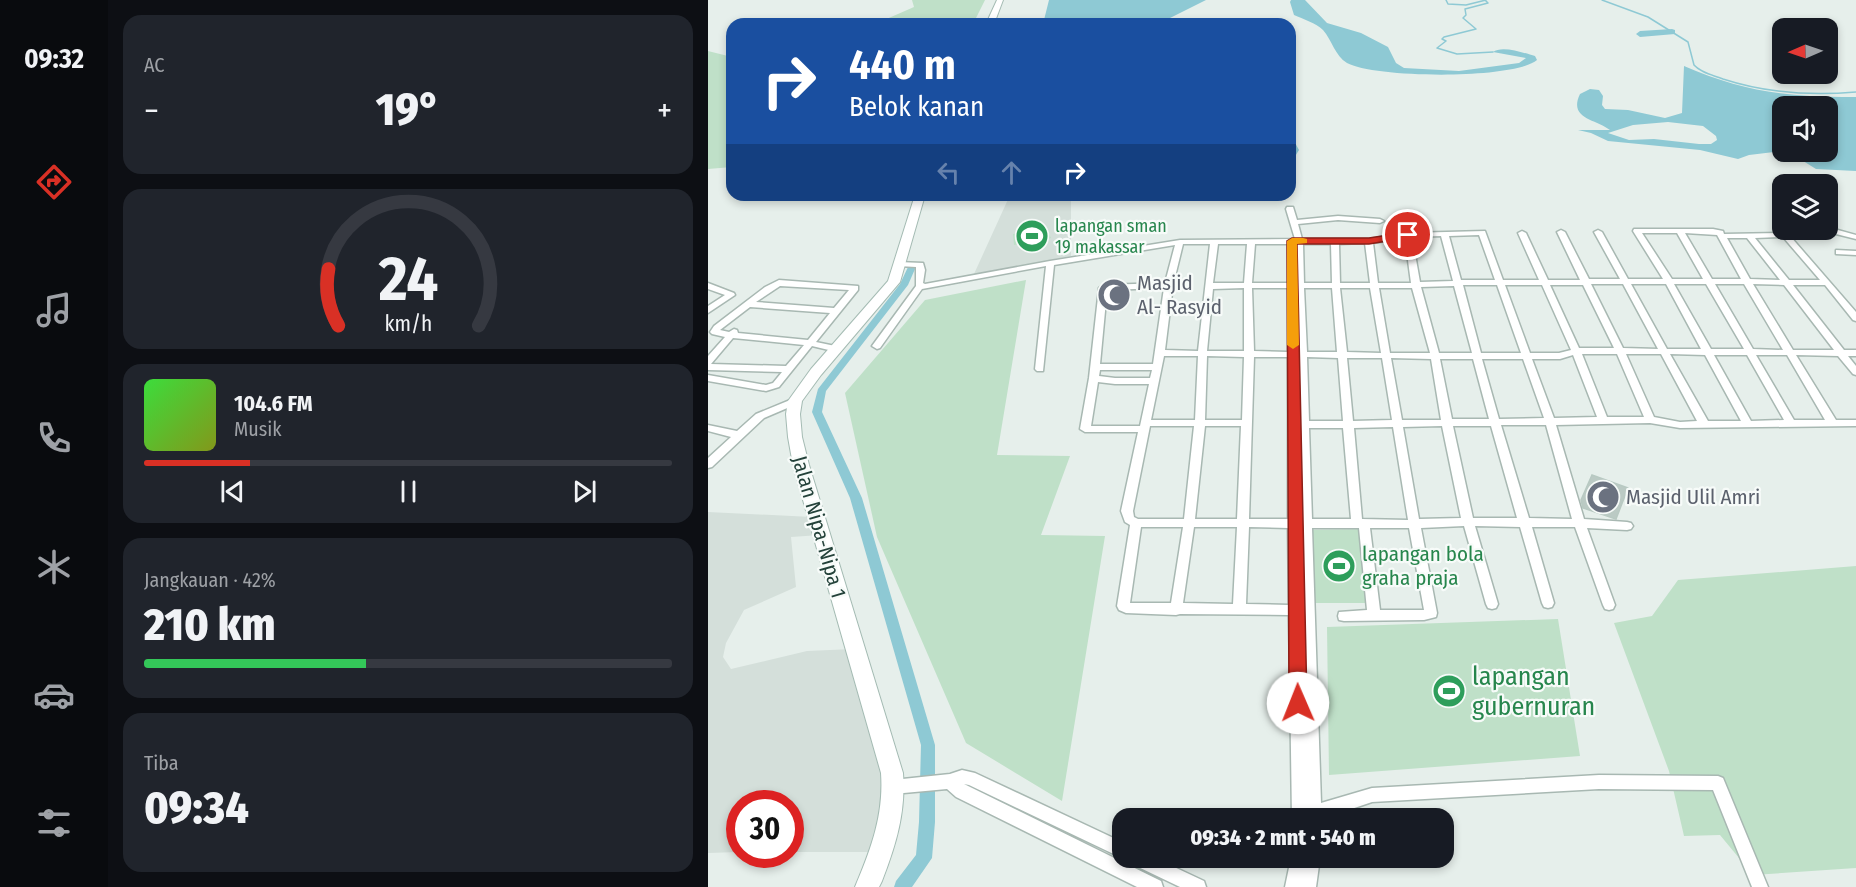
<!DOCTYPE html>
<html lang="id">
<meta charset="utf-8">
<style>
:root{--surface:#171b24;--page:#20242c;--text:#f1f3f6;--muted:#9ea1a6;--line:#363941;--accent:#d93025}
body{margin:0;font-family:"Fira Sans Condensed",sans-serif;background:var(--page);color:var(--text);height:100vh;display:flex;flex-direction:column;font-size:22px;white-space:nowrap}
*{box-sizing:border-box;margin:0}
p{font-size:20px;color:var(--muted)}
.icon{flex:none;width:33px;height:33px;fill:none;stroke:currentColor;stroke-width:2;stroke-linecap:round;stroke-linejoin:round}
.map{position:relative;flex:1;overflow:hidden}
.sheet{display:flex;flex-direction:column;gap:15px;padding:15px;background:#0d0f14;width:600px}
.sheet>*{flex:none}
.guide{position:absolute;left:18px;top:18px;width:570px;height:183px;border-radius:18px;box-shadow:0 3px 9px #0003;background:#1a4fa0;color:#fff;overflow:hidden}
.needle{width:39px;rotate:268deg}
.tools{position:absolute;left:1064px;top:18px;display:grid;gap:12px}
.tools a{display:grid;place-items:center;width:66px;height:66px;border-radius:12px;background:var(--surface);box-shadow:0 3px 9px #0003;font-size:30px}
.speed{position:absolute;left:18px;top:790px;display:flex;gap:12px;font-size:30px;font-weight:700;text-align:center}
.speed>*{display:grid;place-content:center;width:78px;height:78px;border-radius:50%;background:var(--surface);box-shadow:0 3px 9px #0003;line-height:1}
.speed .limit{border:9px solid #d22;background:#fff;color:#111}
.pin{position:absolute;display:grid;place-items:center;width:51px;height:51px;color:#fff;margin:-26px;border:3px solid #fff;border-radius:50%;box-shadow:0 2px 6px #0007}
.me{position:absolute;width:66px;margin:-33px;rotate:359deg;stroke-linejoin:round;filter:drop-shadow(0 0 4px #0008)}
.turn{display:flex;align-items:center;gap:21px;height:126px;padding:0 24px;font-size:27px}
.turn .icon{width:78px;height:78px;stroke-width:2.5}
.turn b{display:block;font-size:42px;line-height:51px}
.lanes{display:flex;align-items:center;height:57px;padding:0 24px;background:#0003;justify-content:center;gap:30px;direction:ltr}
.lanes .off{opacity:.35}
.big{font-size:45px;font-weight:800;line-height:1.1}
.sheet .card{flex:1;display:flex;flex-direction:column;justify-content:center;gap:9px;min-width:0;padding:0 21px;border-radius:18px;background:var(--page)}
.sheet .dial{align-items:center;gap:0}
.dial svg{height:156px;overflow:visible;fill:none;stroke:var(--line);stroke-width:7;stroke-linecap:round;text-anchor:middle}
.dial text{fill:var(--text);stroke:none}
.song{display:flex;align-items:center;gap:18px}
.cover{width:72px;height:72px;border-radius:9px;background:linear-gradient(135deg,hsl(120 70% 55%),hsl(70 70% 35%))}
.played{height:6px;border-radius:3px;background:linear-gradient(90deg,var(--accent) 20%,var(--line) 20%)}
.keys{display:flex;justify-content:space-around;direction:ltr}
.heat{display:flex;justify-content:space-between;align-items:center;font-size:33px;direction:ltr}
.charge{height:9px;border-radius:4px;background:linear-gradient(90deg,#34c759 42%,var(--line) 0)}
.trip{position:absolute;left:404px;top:808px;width:342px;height:60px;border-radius:18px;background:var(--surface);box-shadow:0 3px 9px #0003;font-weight:800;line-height:60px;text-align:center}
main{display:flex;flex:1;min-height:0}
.menu{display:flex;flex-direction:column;width:108px;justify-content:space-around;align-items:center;background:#090b0e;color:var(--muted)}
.menu .icon{width:42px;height:42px}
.menu .on{color:var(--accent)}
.menu b{font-size:27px;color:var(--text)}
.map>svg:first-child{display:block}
.built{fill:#d4dfda}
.green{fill:#bfe0c8}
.water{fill:#8ec9d4;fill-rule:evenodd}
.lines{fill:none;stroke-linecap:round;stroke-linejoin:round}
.stream{stroke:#8ec9d4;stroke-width:1.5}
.canal{fill:#8ec9d4;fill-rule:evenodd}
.river{fill:#8ec9d4;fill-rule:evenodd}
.building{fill:#bbcac4;stroke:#b8c9c2;stroke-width:1.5}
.street-casing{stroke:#a8b8b2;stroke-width:3}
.secondary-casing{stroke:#a4bbb3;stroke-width:2}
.street{fill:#fff;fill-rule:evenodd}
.secondary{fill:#fff;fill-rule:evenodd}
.route{fill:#d93025;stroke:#8d1f18;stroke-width:1.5}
.slow{fill:#f59e0b}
.labels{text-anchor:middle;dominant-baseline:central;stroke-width:4.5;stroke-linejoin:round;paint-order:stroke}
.far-leisure-label{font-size:18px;fill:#27864d;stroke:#f7fbf9;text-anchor:start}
.worship-label{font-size:21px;fill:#5b616d;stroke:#f7fbf9;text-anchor:start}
.street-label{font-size:21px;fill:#24423a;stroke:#f7fbf9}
.leisure-label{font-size:21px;fill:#27864d;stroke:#f7fbf9;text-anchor:start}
.near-leisure-label{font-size:26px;fill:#27864d;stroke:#f7fbf9;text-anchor:start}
</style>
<main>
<nav class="menu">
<b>09:32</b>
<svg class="icon on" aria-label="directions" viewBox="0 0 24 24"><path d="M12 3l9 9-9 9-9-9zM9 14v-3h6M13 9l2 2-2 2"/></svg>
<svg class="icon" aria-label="music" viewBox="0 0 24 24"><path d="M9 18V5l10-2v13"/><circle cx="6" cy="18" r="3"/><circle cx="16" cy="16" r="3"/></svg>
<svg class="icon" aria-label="phone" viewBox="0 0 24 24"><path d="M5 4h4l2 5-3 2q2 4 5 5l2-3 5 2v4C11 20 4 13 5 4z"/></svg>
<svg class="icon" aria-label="climate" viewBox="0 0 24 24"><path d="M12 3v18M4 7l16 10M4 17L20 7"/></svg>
<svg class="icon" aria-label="car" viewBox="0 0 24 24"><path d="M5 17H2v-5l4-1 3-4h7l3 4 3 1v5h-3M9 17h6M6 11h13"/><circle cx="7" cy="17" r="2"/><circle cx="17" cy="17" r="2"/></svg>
<svg class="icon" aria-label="filters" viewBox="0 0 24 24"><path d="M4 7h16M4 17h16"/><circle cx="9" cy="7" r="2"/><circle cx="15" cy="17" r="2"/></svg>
</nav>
<section class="sheet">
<div class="card"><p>AC</p>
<div class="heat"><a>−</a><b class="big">19°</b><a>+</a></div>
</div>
<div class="card dial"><svg viewBox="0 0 100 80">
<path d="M14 69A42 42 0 1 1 86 69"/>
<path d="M14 69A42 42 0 0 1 9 40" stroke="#d93025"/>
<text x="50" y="56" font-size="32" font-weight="700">24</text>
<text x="50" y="72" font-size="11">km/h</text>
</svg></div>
<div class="card">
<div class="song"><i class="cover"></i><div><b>104.6 FM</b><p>Musik</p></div></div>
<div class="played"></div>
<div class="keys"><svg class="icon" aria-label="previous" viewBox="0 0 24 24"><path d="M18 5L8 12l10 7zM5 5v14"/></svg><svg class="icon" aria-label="pause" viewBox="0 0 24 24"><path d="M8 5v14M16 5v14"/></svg><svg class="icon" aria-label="next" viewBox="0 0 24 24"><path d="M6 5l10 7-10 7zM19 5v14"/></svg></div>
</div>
<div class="card"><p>Jangkauan · 42%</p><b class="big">210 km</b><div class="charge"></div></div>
<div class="card"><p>Tiba</p><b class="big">09:34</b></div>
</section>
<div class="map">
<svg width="1148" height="887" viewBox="0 0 1148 887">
<rect width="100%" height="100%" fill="#e6efeb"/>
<path class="built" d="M302 195H363V256L266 274Z
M0 512 104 517 112 535 83 537 88 587 36 610 18 643 15 657 23 669 99 651 145 649 182 775 170 852H83L82 804H32L31 852 0 853Z"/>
<path class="green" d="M204 0H277L265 24H167L206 7Z
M0 51 24 57V167L0 169Z
M338 229 343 238 306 245 305 234Z
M318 280 289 455 362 456 333 535 397 536 354 801 258 743 169 537 137 393 217 300Z
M653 529 661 603H606L602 530Z
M1148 566V868L1045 875 1012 835 976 836 961 771 906 623 944 616 970 580Z
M850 619 872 756 621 775 619 627Z"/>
<path class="water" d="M341 0H498L450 24H335Z
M583 0H597L619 23 653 33 680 47 688 63 696 68 751 71 811 63 818 58 785 52C794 45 816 53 827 56L829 60C805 80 666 78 639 63 627 56 624 40 615 30 608 23 595 19 586 15L582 2Z
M976 66C1036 92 1084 98 1148 97V171L1108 169 1092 159 1066 152 1041 155 1030 159 992 150 900 141 883 133 870 130H902C888 119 860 119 872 94L882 89 891 90 895 96 894 105 897 109 920 110 957 118 974 113ZM1119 106V152H1074V106ZM960 122 995 126 1008 136 1009 140 1003 144H991L946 139 921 140 900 133 925 125Z"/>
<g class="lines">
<path class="stream" d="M738 0 740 4 758 5 778 0
M777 0 780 3 757 9 758 15 755 18 768 29 736 37 734 39 738 41 729 48 749 54 785 52
M894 0 940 17 980 42 986 65C993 73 1005 75 1015 79 1058 93 1103 96 1148 92"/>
<path class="canal" d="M200 267H206L207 269 200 285 118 391 114 412 154 498 227 745V822L224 858 204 887H186L188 881 208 855 211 822 213 745 142 498 104 412 110 389 192 284Z"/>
<path class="river" d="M964 29 967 30V34L932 37 928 34 932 31Z
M582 140 586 141 591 150 586 158 582 159Z"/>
</g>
<path class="building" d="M884 475 920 488 908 519 875 508 873 500Z"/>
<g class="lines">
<defs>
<path id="street" d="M579 207H585L589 220 630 216 672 219 676 221 672 223 630 220 590 224 594 239H661L700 233 777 231 795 280H831L810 233 814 231 818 233 840 280H872L849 232 853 230 857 232 881 279H912L886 232 890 230 894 232 920 279H955L925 231 926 229H1005L1015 231 1016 234 1077 233 1091 230H1102V232L1082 236 1148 312V321L1145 320 1117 285H1085L1136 350H1148V356H1140L1148 366V375L1145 374 1130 356 1088 355 1128 420H1148V426L972 428 942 423 848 425 876 519 919 522 923 523 925 526 923 529 919 530 879 528 907 605 905 609 901 610 897 609 895 605 867 527H824L846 603 844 607 840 608 836 607 834 603 812 527 767 526 790 604 788 608 784 609 780 608 778 604 756 526 713 528 729 613 728 617 716 620 636 621 631 620 630 616 631 612 659 610 651 528H604L613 803 664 788 891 775 1010 776 1015 778 1060 887H1044L1005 790 891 789 664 802 614 819H584L581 615 472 614 468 615 418 613 411 610 409 606 422 525 417 522 413 511 430 432H377L372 429 381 378 391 288 395 285 457 283 467 245 346 265 335 371H329L327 369 338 266 214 289 172 348 169 349 164 346 208 286V267L190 266V262L215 263 217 270 215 283 217 284 342 261 472 240 587 239 578 209ZM934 233H969L995 279H964ZM977 233 1009 235 1033 279H1004ZM771 235 787 280H753L741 236ZM733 236 745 281 712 282 704 237ZM1075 237 1112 280H1081L1047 238ZM697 238 703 283H670L665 243ZM1019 238H1039L1072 280 1042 279ZM657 243 662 283H632L631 244ZM475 244H502L490 351 457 350 465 285ZM510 244H539L536 283H505ZM547 244H580V283H544ZM595 244H623L624 283H596ZM883 284H915L950 349 915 348ZM923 284H958L993 349H959ZM966 284H998L1036 349H1003ZM1007 284H1036L1075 350 1045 349ZM1045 284 1076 285 1126 350H1085ZM755 285H789L813 353H773ZM797 285H834L863 350 851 353H822ZM842 285H875L906 348H871ZM746 286 764 353H731L713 287ZM456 288 445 364H392L399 290ZM536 288V351H499L505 289ZM544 288H580V352L546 351ZM596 288H624L629 352H599ZM632 288H662L673 353 639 352ZM671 288H704L722 353H682ZM874 354H909L936 417H899ZM918 354H953L989 421 972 422 946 417ZM962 354 997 355 1033 421H1000ZM865 355 889 417 846 418 824 359H852ZM1006 355H1039L1076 420 1043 421ZM1048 355H1079L1117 420H1086ZM456 356H490L487 420H443ZM499 356 536 357 534 420H497ZM546 357H580V519H541ZM599 357 630 358 635 421H601ZM639 358H674L684 420 645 421ZM683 358 723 359 733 420H694ZM732 359H765L781 419H744ZM774 359H815L836 418 791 419ZM392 370H444L442 378H407L391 376ZM390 382 407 384H441L432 426H383ZM793 425H838L864 519 821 518ZM442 426H486L476 519H430L426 517 425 511ZM497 426H533L529 519H487ZM734 426 753 518 711 519 695 427ZM745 426H783L809 518H765ZM685 427 700 520 654 519 646 428ZM590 428H591L592 519ZM601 428H635L643 519H604ZM433 527H475L463 603H422ZM486 527H529L525 604 475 603ZM541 527 580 528 581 605 538 604ZM592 528H593L594 610V609ZM662 528H701L716 610H672Z
M1119 227 1148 235V239L1116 231V230H1119Z
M1128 250 1148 251V255L1128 254Z
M71 280 150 286V290L108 342 132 347 134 349 132 351 129 352 104 346 71 387 58 391 0 381V375L58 385 65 383 74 372 0 370V356L17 337 4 334 2 332 6 326 57 287ZM72 286 141 290 126 308 48 302ZM42 307 122 313 100 340 30 333 29 330 26 329 21 332 12 330ZM25 338 96 345 78 366 3 364Z
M0 283 26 293 27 295 0 313V306L17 295 0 289Z
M87 398 91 399 92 401 91 403 56 418 4 467 0 468V458L23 437 0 431V425L29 431 48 414Z
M254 770 267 773 414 842V858L261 785 256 784 453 881 455 887H429L248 797 239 789 185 794 180 792 177 787 180 782 185 780 242 774Z
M422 858H447L496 881 498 887H472L424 864Z
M583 858H612L608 887H577Z"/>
<path id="secondary" d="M289 0H295L286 24H278Z
M207 195H217L192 282 113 375 94 401 92 414 94 437 101 465 195 773C198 812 188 845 174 881L171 887H147C163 849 176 815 173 773L85 465 80 437 78 414 80 401 103 369 180 281Z"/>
</defs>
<use href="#street" class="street-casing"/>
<use href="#secondary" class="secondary-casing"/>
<use href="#street" class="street"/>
<use href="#secondary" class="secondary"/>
</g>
<path class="route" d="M700 232 703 233V237L661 244H589L599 703 596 709 590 711 583 709 581 703 579 241 584 238H661Z"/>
<path class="slow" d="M595 238 599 239V243L589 244 591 345 585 349 579 345V241L584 238Z"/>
<defs>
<symbol id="stadium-disc" viewBox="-11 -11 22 22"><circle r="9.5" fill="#2e9e5b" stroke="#f7fbf9"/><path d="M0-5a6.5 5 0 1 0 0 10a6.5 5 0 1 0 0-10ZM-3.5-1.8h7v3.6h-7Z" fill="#fff"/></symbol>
<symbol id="mosque-disc" viewBox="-11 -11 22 22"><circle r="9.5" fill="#6b7280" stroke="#f7fbf9"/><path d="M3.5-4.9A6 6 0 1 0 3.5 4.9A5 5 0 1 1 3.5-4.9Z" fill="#fff"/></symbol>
</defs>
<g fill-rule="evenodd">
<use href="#stadium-disc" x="305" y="217" width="38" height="38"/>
<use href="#mosque-disc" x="387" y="276" width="38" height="38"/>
<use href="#mosque-disc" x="876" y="478" width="38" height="38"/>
<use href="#stadium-disc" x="612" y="547" width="38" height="38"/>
<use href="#stadium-disc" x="722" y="672" width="38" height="38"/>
</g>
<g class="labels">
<g class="far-leisure-label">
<text x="347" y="226">lapangan sman<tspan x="347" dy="21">19 makassar</tspan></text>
</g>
<g class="worship-label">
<text x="429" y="283">Masjid<tspan x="429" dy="24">Al- Rasyid</tspan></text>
<text x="918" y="497">Masjid Ulil Amri</text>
</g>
<g class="street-label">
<text transform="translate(111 527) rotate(74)">Jalan Nipa-Nipa 1</text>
</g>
<g class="leisure-label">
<text x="654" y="554">lapangan bola<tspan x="654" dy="24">graha praja</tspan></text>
</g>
<g class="near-leisure-label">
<text x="764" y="676">lapangan<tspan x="764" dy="30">gubernuran</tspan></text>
</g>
</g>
</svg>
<div class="tools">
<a><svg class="needle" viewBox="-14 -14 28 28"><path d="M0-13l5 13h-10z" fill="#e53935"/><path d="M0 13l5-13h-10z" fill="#9ea1a6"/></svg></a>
<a><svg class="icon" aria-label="sound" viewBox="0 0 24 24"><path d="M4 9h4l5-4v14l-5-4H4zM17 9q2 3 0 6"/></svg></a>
<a><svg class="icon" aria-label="layers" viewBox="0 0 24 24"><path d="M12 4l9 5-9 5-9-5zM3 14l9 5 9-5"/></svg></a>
</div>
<div class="speed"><div class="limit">30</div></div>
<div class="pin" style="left:700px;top:235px;background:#d93025"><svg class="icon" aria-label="arrive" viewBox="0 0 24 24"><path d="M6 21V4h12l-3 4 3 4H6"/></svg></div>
<svg class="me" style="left:590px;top:703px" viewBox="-20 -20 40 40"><circle r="19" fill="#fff"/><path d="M0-13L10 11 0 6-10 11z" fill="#d93025"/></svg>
<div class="trip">09:34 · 2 mnt · 540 m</div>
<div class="guide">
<div class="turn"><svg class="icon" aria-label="right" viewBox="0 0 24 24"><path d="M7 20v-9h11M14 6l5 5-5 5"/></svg><div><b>440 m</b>Belok kanan</div></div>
<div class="lanes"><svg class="icon off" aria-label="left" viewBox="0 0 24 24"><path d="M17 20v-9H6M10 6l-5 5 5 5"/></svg><svg class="icon off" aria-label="ahead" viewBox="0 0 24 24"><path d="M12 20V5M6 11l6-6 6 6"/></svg><svg class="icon" aria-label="right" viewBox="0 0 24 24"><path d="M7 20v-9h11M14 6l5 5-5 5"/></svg></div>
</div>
</div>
</main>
